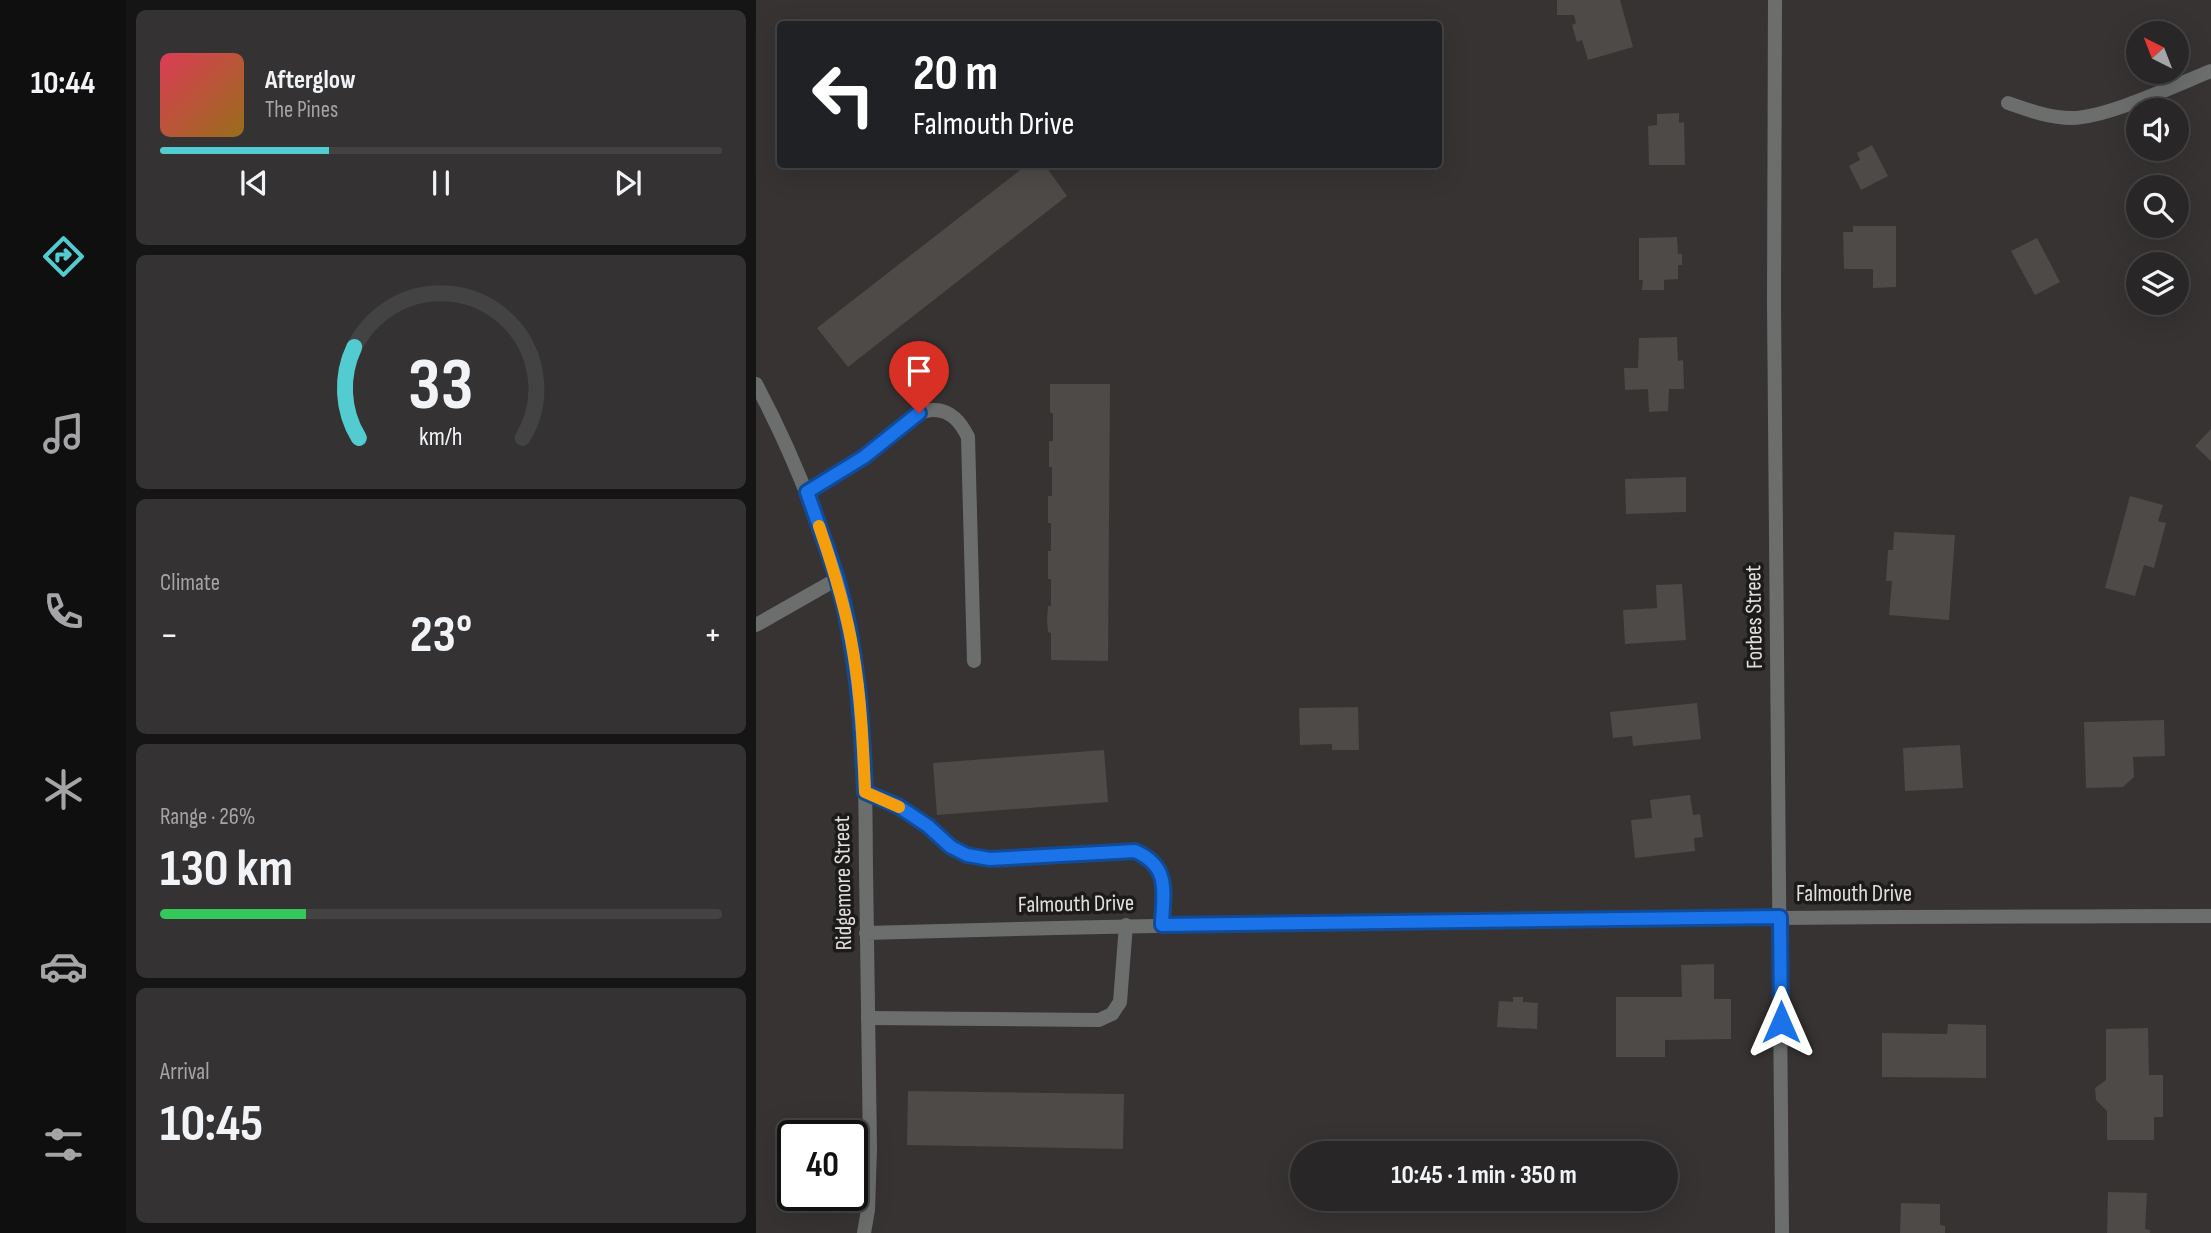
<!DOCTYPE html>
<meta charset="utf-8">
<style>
:root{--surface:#282626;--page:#343232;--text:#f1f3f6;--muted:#a5a5a7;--line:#444343;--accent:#52ccd0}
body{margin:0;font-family:"Sofia Sans Condensed",sans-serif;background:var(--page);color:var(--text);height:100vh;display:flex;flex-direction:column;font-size:26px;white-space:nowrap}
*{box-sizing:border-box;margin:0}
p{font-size:23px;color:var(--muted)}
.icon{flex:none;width:38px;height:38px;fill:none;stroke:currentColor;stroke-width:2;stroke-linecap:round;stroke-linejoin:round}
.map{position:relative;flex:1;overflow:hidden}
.drawer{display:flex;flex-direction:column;gap:10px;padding:10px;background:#161515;width:630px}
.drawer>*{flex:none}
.top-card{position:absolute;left:21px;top:21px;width:665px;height:147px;border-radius:7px;box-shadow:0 7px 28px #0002,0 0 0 2px var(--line);background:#202124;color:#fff;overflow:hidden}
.needle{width:46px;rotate:318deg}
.fabs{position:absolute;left:1370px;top:21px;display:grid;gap:14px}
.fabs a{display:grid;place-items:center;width:63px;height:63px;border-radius:50%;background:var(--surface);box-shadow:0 7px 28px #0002,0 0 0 2px var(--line);font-size:35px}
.speed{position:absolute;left:21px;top:1120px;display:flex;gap:14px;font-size:35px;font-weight:700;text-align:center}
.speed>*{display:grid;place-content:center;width:91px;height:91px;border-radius:50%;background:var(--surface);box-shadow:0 7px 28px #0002,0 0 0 2px var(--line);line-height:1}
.speed .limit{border:4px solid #111;border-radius:10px;background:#fff;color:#111}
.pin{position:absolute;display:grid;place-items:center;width:60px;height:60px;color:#fff;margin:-72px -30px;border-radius:50% 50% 50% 0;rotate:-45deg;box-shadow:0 0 7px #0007}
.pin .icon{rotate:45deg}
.me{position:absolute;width:77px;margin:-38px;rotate:0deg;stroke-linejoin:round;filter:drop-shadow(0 0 5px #0008)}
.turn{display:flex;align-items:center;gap:24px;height:147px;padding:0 21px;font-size:32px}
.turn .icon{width:91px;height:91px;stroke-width:2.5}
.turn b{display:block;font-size:49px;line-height:60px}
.big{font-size:52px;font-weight:700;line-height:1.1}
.drawer .widget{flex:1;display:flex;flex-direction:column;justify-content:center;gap:10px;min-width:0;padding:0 24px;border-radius:10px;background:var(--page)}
.drawer .dial{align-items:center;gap:0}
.dial svg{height:182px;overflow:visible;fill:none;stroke:var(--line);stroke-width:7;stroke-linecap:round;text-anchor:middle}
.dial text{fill:var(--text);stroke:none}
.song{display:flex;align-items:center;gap:21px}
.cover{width:84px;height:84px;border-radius:10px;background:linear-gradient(135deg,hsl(350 70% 55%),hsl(40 70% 35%))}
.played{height:7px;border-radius:4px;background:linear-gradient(90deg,var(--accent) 30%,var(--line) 30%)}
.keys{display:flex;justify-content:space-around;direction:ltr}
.heat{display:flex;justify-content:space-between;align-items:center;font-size:38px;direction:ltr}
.charge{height:10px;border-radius:5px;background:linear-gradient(90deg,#34c759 26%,var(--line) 0)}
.trip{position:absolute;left:534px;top:1141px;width:388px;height:70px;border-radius:35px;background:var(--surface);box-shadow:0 7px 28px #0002,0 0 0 2px var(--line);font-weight:700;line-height:70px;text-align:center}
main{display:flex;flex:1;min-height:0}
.menu{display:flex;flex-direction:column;width:126px;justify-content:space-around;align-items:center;background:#100f0f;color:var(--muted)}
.menu .icon{width:49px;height:49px}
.menu .current{color:var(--accent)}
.menu b{font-size:32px;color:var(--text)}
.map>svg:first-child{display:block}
.building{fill:#4d4a48}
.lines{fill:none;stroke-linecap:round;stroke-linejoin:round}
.service{stroke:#6c6e6e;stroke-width:14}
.minor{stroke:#6c6e6e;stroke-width:14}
.tertiary{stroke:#6c6e6e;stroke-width:14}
.route-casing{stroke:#114b97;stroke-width:18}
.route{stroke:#1a73e8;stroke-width:12}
.slow{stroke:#f59e0b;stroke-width:12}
.labels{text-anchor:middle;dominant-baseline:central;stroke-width:7;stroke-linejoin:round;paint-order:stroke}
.street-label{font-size:23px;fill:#e1dfde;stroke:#1c1b1a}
</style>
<main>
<nav class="menu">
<b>10:44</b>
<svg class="icon current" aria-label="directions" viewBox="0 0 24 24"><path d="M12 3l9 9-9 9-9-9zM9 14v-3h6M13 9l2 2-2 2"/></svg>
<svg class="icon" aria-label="music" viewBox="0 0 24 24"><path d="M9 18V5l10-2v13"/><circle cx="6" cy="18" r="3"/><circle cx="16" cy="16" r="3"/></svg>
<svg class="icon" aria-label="phone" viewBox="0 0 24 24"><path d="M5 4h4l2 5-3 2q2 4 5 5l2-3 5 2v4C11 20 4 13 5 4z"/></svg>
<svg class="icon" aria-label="climate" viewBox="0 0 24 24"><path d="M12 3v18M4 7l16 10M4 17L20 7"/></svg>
<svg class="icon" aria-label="car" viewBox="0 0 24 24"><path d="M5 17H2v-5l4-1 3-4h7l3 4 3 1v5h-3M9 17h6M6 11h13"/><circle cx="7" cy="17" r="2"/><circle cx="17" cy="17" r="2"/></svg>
<svg class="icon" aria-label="filters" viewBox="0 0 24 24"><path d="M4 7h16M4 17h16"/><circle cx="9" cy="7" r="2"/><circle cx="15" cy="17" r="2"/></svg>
</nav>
<section class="drawer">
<div class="widget">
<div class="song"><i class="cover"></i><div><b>Afterglow</b><p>The Pines</p></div></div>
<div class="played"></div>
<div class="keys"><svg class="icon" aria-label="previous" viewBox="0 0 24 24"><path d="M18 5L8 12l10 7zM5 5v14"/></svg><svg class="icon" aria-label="pause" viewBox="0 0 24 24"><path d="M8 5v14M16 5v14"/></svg><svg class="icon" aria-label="next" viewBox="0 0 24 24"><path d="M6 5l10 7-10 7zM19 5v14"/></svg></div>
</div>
<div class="widget dial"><svg viewBox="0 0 100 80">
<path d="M14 69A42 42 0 1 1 86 69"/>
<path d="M14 69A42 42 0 0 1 12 29" stroke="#52ccd0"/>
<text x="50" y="56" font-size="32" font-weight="700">33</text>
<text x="50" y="72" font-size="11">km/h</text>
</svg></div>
<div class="widget"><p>Climate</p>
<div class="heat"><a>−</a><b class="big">23°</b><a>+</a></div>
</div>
<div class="widget"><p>Range · 26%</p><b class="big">130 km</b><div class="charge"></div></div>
<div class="widget"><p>Arrival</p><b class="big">10:45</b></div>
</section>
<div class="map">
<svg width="1455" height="1233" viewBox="0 0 1455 1233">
<rect width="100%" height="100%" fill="#363332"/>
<path class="building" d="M801 0H864L877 47 832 60 826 40 821 42 816 25 820 23 818 15H801Z
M923 113V123L928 122 929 165H893L892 126 901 125V114Z
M1116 145 1132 176 1105 190 1093 166 1104 160 1101 153Z
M272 164H288L311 196 92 367 61 328Z
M1097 226H1140V287L1117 288V269H1088L1087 232H1097Z
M921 237 922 254H926V265H922V279L908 280V290H886L887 280H883V238Z
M1281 238 1304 282 1279 295 1255 251Z
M921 337 922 361 927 360 928 389H913L912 411 893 412 892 389 869 390 868 368H882L883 338Z
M294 384H354L352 661 295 660V633L292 632 291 620 292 606H295V579H292V551H295V523H292V496H296V467H293V441H297V414L294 412Z
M1455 429V461L1439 446Z
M930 477V512L870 514 869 479Z
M1374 496 1407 505 1402 521 1410 523 1398 568 1388 565 1379 596 1349 588Z
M1138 532 1199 535 1193 620 1133 615 1136 581H1130L1132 550H1137Z
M926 584 930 640 869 644 867 610 901 608 900 585Z
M941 703 945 739 877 746 876 736 857 738 854 712Z
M602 707 603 750H576V744L544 745 543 708Z
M1408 720 1409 756 1377 757 1378 777 1367 787 1330 788 1328 722Z
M1204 745 1207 788 1149 791 1147 748Z
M348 750 352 802 181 815 177 763Z
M934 795 937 815 944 814 947 837 938 838 939 851 879 858 875 820 896 818 894 800Z
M958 964V999H975V1039L909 1040V1057H860V997H926L925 965Z
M757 997H767V1002L782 1003 781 1029 741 1027 743 1001 757 1002Z
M1192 1024 1230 1025V1078L1126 1077V1033L1191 1034Z
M1392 1028 1393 1075H1407V1117H1398V1140H1351V1111L1340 1100 1339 1088 1350 1080V1029Z
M152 1091 368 1094 367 1149 151 1145Z
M1352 1192 1391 1193 1389 1229 1394 1230V1233H1351Z
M1145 1203 1184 1204V1225L1189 1226V1233H1144Z"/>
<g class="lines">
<path class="service" d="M51 492C69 481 88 470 106 458 125 445 154 411 176 410 195 409 205 423 212 437L218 661
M109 792 142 806 172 826 195 847 211 855 234 859 379 851C415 867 407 892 406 925
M112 1018 343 1020 356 1014 364 1002 370 925"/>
<path class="minor" d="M1252 103C1272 110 1294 118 1316 118 1350 118 1420 85 1455 71
M0 384C44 467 77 554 96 646 111 719 109 794 110 868 111 962 113 1055 114 1149L112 1210 108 1233
M0 625 81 579
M110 933C558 920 1007 917 1455 916"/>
<path class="tertiary" d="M1019 0 1018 303 1026 1233"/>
</g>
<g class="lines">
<defs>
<path id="route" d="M163 413 108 457 51 492C61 521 72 550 81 579 101 648 106 720 109 792L142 806 172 826 195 847 211 855 234 859 379 851C415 867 407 892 406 925L1024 917 1025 1022"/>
</defs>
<use href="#route" class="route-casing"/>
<use href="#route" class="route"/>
<path class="slow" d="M63 526C77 567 90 608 97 651 105 698 107 744 109 792L143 807"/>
</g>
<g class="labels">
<g class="street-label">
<text transform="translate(998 617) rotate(-91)">Forbes Street</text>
<text transform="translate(87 883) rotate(-91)">Ridgemore Street</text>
<text x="1098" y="894">Falmouth Drive</text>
<text transform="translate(320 904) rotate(-1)">Falmouth Drive</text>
</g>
</g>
</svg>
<div class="fabs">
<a><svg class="needle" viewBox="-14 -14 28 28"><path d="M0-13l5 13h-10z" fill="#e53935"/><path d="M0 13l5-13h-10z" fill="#a5a5a7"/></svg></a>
<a><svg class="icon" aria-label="sound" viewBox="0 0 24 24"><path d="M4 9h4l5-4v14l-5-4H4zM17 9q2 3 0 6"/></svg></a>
<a><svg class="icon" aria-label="search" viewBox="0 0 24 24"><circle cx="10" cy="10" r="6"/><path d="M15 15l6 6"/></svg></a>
<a><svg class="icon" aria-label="layers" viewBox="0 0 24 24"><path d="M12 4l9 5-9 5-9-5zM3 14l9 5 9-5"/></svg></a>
</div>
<div class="speed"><div class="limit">40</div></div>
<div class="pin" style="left:163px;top:413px;background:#d93025"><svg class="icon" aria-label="arrive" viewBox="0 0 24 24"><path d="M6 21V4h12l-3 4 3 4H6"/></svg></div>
<svg class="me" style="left:1025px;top:1022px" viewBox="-20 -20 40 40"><path d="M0-17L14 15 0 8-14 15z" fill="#1a73e8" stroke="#fff" stroke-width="4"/></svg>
<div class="trip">10:45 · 1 min · 350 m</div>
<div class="top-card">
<div class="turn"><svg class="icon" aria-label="left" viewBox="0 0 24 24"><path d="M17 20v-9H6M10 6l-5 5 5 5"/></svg><div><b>20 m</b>Falmouth Drive</div></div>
</div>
</div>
</main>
